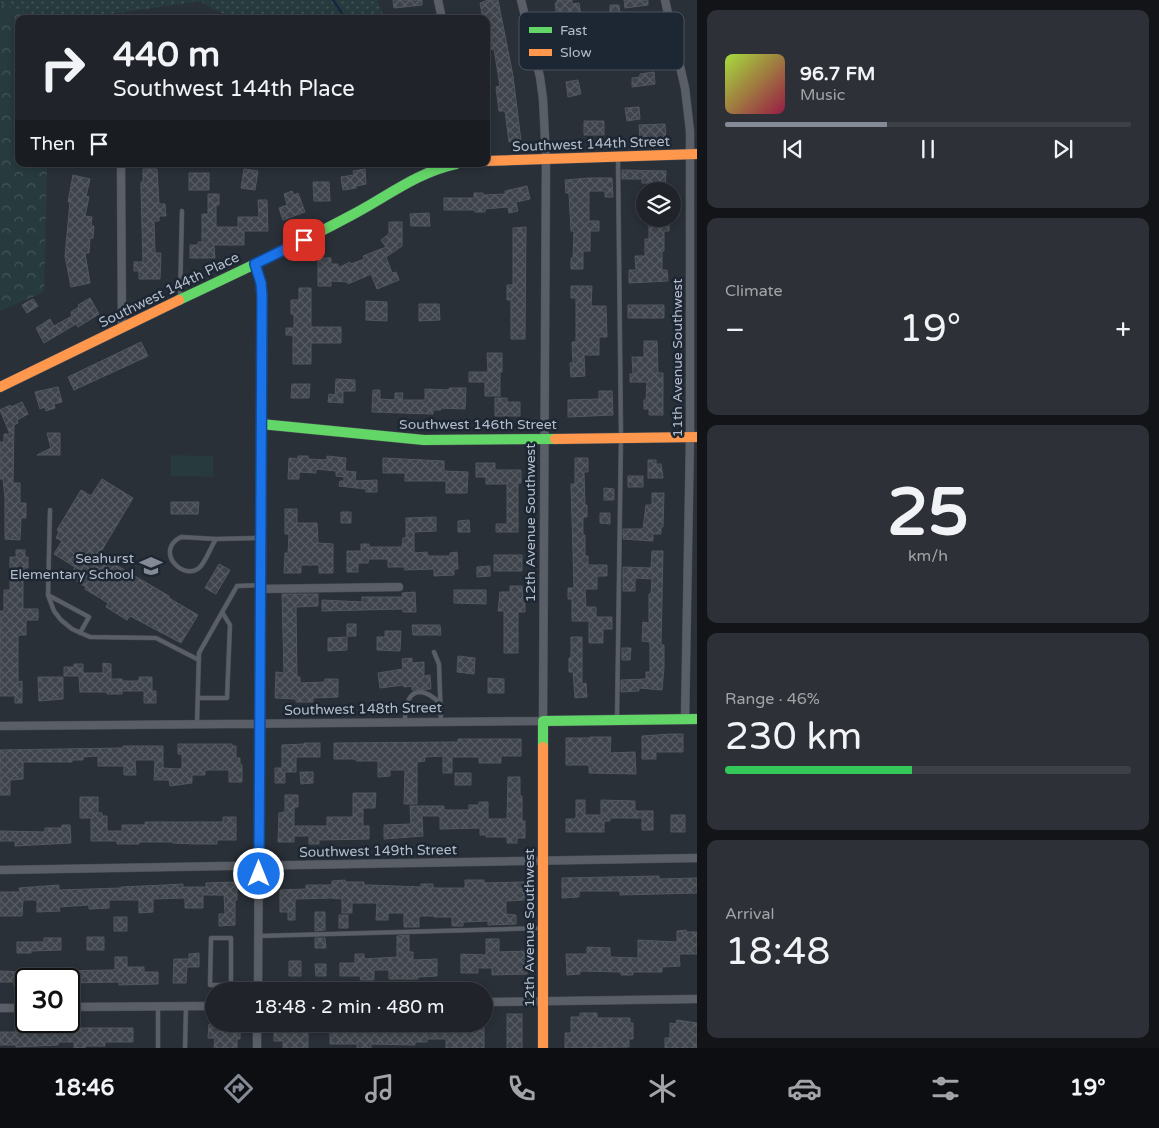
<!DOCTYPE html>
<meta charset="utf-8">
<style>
:root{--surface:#20242a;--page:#2d3036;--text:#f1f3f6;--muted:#a2a4a8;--line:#3d4147;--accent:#848b96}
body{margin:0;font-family:"Varela Round",sans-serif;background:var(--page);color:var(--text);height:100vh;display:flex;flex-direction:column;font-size:19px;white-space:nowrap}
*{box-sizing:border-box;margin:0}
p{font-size:16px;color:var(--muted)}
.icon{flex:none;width:28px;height:28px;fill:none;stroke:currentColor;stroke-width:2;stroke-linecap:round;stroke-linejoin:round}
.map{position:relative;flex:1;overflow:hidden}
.drawer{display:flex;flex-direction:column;gap:10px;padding:10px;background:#121417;width:462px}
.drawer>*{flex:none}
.hud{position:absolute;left:15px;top:15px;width:475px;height:152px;border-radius:10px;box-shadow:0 2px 8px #0003,0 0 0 1px var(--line);background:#20242a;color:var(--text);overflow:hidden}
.buttons{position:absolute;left:636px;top:182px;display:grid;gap:10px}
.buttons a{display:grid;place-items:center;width:45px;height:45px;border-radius:50%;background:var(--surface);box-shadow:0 2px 8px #0003,0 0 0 1px var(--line);font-size:25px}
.speed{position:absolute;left:15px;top:968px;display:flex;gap:10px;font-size:25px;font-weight:700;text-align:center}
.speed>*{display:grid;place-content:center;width:65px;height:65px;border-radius:50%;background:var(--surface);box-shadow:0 2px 8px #0003,0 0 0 1px var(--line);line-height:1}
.speed .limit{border:2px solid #111;border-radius:8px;background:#fff;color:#111}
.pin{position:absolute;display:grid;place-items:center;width:42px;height:42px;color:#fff;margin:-21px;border-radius:10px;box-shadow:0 2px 8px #0006}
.me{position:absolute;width:55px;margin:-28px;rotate:0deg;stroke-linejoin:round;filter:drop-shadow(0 0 4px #0008)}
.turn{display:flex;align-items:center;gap:18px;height:105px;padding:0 15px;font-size:22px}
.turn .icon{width:65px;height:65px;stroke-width:2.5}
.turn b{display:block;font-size:35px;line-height:42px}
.then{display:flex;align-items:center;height:48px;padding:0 15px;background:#0003;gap:10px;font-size:19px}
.big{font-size:38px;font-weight:600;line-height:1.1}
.drawer .widget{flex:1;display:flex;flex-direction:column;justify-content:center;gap:8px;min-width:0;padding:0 18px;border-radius:10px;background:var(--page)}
.drawer .dial{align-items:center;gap:0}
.dial b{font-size:65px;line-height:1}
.song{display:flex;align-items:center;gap:15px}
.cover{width:60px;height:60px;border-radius:8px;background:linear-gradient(135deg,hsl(80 70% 55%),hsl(340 70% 35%))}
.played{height:5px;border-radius:2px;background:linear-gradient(90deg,var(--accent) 40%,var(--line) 40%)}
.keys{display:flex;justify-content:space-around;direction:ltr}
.heat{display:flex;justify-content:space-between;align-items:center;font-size:28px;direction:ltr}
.charge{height:8px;border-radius:4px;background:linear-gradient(90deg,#34c759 46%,var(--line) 0)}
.trip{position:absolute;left:205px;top:982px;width:288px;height:50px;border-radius:25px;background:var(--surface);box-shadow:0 2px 8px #0003,0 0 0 1px var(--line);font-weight:600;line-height:50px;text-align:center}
.tab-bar{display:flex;height:80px;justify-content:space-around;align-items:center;background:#0d0e11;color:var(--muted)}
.tab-bar .icon{width:35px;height:35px}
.tab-bar .on{color:var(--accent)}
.tab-bar b{font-size:22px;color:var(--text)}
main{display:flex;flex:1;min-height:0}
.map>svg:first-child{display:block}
.grass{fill:#273a3e}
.forest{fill:url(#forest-crowns)}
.park{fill:url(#park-dots)}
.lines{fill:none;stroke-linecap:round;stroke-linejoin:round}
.stream{stroke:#19273c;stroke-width:2.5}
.building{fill:url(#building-cross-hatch);stroke:#52575f}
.lane-casing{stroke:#484c55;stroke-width:5}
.street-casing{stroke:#484c55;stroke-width:9}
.fast-casing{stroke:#484c55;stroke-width:11}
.slow-casing{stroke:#484c55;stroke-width:11}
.lane{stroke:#5a5e66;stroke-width:4}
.street{stroke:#5a5e66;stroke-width:8}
.fast{stroke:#63d668;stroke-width:10}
.slow{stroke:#ff974d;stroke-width:10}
.route-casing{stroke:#114b97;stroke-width:12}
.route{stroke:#1a73e8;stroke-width:9}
.labels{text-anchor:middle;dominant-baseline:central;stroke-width:5;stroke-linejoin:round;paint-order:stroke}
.street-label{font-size:14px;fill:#b4bcc9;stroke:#1d2633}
.poi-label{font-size:14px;fill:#b4bcc9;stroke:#1d2633;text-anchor:end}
.key{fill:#1d2633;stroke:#4a5360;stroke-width:1}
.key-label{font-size:14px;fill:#b4bcc9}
</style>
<main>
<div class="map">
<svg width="697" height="1048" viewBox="0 0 697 1048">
<defs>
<pattern id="forest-crowns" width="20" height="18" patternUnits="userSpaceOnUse" patternTransform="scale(1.25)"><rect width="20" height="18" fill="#273a3e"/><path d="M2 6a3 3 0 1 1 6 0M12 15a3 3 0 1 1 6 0" fill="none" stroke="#445559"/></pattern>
<pattern id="park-dots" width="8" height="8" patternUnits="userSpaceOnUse" patternTransform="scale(1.25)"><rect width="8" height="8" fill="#273a3e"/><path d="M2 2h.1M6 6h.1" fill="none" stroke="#445559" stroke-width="1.8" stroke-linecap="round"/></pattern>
<pattern id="building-cross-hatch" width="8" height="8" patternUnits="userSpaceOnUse" patternTransform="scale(1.25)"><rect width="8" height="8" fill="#3f444c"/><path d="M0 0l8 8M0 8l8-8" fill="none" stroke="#585d64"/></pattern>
</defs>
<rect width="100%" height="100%" fill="#2a3038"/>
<path class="grass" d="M171 455 213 456V477L171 476Z"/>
<path class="forest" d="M0 0H377L385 19H233L200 1 76 19H19V164H47L44 292 0 311Z"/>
<path class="park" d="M0 0H377L385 19H233L200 1 76 19H40L0 3Z"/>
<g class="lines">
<path class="stream" d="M333 0 346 19"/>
</g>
<path class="building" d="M393 0H422V5L394 8Z
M486 0H498L513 76 521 141 509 142 505 111H499L496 87 500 86 494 49 489 50 487 37H491L488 19H483L480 3 486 1Z
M557 0H572V4L579 3 581 16 557 19 555 3H557Z
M624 0H648V5L625 8Z
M610 5H619L620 13 610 14Z
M654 72 655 84 632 87V78L640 77V74Z
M578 80 581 94 568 97 566 82Z
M639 107 640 119 627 121 625 108Z
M584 121H604V135H584Z
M665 124 666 138 640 140 639 125Z
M143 169H157L159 204H165L166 216H159V221H154L155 253H161L160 279H139V271H134V262H143L141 190V182H143Z
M244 169 258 171 255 190 241 188Z
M365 169 366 184 356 186V188L343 190 341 177 354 175 353 171Z
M622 170 666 171 665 191H648V183H642V179H622Z
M189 173H209V190H189Z
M73 175 90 179 86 196 89 197 85 216 92 217 91 226H94L93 238H90L89 253H85L90 283 71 287 65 256 70 202H68Z
M589 178H612L613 197H605V191H589V221H599V231H590V251H583V269H571V258H573L574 231H571L569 193H566L565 180Z
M313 182H329L330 201H314Z
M527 186 530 199 516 202 518 211 509 213 508 207 485 209V212H475V210H444V198H474V193H483V195L505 194V191Z
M292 191 294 195 298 193 305 212 283 220 279 208 287 205 284 194Z
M208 194H219V205H216V227H238V217H259L258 200H267L268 231H244V245H214L215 258H190V245H198V242H202V214H208Z
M429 213 430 226H411L410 214Z
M649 219H669V231H664V251H662V270H667L668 281 629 283V270H636L635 256H645V239H649Z
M389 222H402V246L386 257 392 273 396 272 399 280 377 289 371 274 348 284V282L331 281V286H318V258H331V264H338V268L350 262 351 264 364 259 363 256 386 247 381 240 389 234Z
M526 227 525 339H511V300H507V285H513V228Z
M571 286H592L591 306H606L607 337H599V355H584L585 376 571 377 570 363H573L572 342H576V298H571Z
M299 288H311V327H341V343H311V364H293V335H286V328H294V314H291V300H299Z
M90 298 99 314 78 327 76 324 44 343 36 328 50 319 54 326 72 316 71 312 79 307 78 305Z
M33 299 38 306 27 313 22 305Z
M366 301 387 302V321L366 320Z
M419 304H439L440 320 419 321Z
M628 305H664V318H628Z
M644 341H657L658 373H663V415H649V409H644V400H646L647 382H630V374H633L632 357H644Z
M141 342 148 356 74 390 68 377Z
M487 353H502V372H500V396H485V382H469V372H488Z
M336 379 355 380V391H343V403L328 402 329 394 335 395Z
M292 384H310L309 398H291Z
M58 387 62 402 54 404 55 408 46 411 45 407 40 409 35 392Z
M449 388H466L465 409 441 408V410H433V414L372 412 373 390H380V399L395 400V393H403L402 400H425V389L449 390Z
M599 391H612L613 415 568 417V400L599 399Z
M495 398H507V402H520V416H495Z
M22 402 28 414 17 420 18 423 14 425 13 483H20V503H26V518H21L20 540 5 539V497L3 479H0V442H4V434H10L0 410 10 405 11 407Z
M47 433H60V455H37L51 448Z
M298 456H308V459L327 460V456L346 458 345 471 356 472 355 481 377 480V492H366V489L339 486 340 481H344V477L336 476V471L316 469V473L299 472V479H288L289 458 298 459Z
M383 458 444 461V471L468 472 467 493H446V481H405V473H383Z
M575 458H588V472H584L585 505H587V517H583V535H585V556H588V565H607V576H597V589H585L586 607H596V617H612V629H603V643H589V621H572V599H568V588H574L571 484H575Z
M648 460H656V464H661L663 478H648Z
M476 463H495V470H521V483H518V532H496V524H507V484H486V477H476Z
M628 476H643V487H628Z
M102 479 133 498 99 555 169 596V598L198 615 181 643 130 616 127 620 106 607 108 603 85 589 86 587 70 577 75 567 54 554 62 541 56 538 59 532 57 530 81 490 91 496Z
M604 488 614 489V500H604Z
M652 493H664L663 527H661V534H653V541L623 539V529H643L646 505H652Z
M171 502H199L198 514H171Z
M285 509H297V523H317L318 543 333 544V573H319V565H301V573H284L285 553H288L289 534H285Z
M341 512H351V523H341Z
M600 513H610V524L600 523Z
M436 517V531L414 532V553L427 552 428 556H450V553L457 552 458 569H454V575L434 576V569L405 570 404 567H388V559H369L368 563H358V572H347V551H361V544H369V547H402L403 538H406V518Z
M469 520 470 532H458V521Z
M16 550H25V557H28V568H24L23 578V609H38V620H26V635H18V682L22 681V703H15V696H0V611H4V590H10V557H16Z
M652 551H663L661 645H664V667L662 690 639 688V691L621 692V680L646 679V672H650V642L642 641 643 622 649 623V594H651L652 579 635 578V591H623V567L651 568Z
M494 555H522V571H494Z
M219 564 230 570 216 594 205 588Z
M490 566V576L477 577V567Z
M510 586H522L523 603H525V612H518V653H504V611H498L500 592H510Z
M454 590H486V604L454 603Z
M415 592 416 612H403V609L322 611V600L362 602V597H403L402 593Z
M282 594H318V606L296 607 297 677H300V683L325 682V679H338V697L313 698V702H296V699L275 698 276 672 284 673Z
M347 624H356V636H347Z
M412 625H440L441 635H413Z
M385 631H401L400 651 377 650V637H385Z
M347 637V650L328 651V638Z
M571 637H582V684L586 683 587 697 575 698 573 672H569V658H571Z
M622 648H631L630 660H622Z
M458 656 475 658 474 674 457 672Z
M412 658V663L424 662V676L430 675 431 689 412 690V686L404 687 403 685 380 688 378 673 403 669 402 659Z
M103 663 111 664V679H122V681H139V677H152V691H156V703H144V691H122V694H107V692H80L79 676H64V667H74V664H83V673H103Z
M38 677H63V699L39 701Z
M488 678 504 679V693H488Z
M671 734H683V752H656V759H642V736Z
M590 737H611L610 753 635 752 636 774 589 773V765H566V738H590Z
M458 739H521V756H501V763H479V757H452V773H443V756L424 757 425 761 417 762V804H404L405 770H390V776L378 777V761H356V759H334V743L458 742Z
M304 743H320V757H296V772H285V783H275V768H282V745L304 744Z
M178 744H232V746H236V758H240V765H242V782H229V770H205V775H192V783L170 786 169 780H154L155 760H135L136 775H124V766H98V756L83 757V760H72V762H23V779L10 780V795H0V750L123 748V746H163V768L178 769 182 768V754H178Z
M300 772H313V783L301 784Z
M455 773H471V785H455Z
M508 777H520V796H522V821H525V838H517V843H507V837H486V835H480V828L440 829V816H422L423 836 384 839V825L411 824 410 806H444V810H469V805H479V802H488V819H507Z
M353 793H376L375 808H363V826H369V839L319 840V844H309V836H294V842H278L279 813 285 812V795H298V807H294V826H327V817H353Z
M80 797H98V813H102V816H107V831H122V825H145V822H223V817H236V840H217V844H194L173 843V842H139V844H117V841H91V818H80Z
M576 800H585V815H601V800L635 801V811H653V830H642V818H610V821H604V832H566V819H576Z
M671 815H685V832H671Z
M62 825H70L71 843 15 846V841H0V831L45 832V828H62Z
M659 876V879L697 878V893L620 895V891H579V897L562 898V878Z
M345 880V882H364V885H370L421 887V884H433V888H465V880H484V883L524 882 525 900 506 901V914L516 915V924L488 925V921L463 922V926H452V917H434V916H419V927H404V913H388V920H376L377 903H352V913H342V899L332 898 295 899V920H288V912H280V890L306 889V885H332V881Z
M237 882V900H235V925L219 926V914H225L224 895H203V908H185V898L153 899V912L139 913V900H109V908L89 909V905L59 907 60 911 37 912V900H23L22 916H0V892H20L19 888 59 885V890L121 888V887L165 885 183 884V887H206V883Z
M315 912H325V930L315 931Z
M339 915H348V928H339Z
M114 917H127V931H114Z
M686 930V932H697V954H679L680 966 662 967V972H633V975H621V972L580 971V974L567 975 566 954H587V947L610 948V957L638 958V940L677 942V931Z
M409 935V952H413V960L437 959V976L418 977V979H389V970H374V980H360L361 976H340V963H355V954H364V959L397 957V936Z
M87 937H104V950H87Z
M44 938H61V950L31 951V953H17V942H44Z
M315 938H325L326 948H315Z
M486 939H499V952L527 951V974L492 975V968H478V973H461V954L486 955Z
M199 953V967H187L186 983H173L174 959H189V954Z
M115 957H127V967H144V972H158V984L119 985V982L69 983V979H46V969H55V971L115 970Z
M289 961H301V976H289Z
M315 964H326V976H316Z
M0 971 28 972 26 986H14V982H0Z
M580 1013H597V1018H630V1023H633V1039H629V1047L565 1048V1033H571V1017H580Z
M507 1014H522V1048H507Z
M677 1020 697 1023V1048H665V1038H670V1023L676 1024Z
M209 1024 240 1025V1039H237V1048H214L215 1038H208Z
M357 1024H376V1026L392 1027V1024H404V1028L439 1026 456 1027V1029H473V1024H484V1048H446V1039H427V1042H415V1045L371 1044V1048H357V1044H330V1026H338V1028H357Z
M78 1026V1028H133V1042H105V1046H85V1048H74V1042H58V1045L16 1047V1045H0V1032H16V1028Z
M274 1026H300L301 1029H305V1032H308V1048H283V1041H274Z"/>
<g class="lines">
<defs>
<path id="lane" d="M180 298 182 211
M50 510 48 595 54 611 61 620 72 629 90 637 156 638 199 660
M216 539C211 547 207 558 201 566 185 584 153 551 181 537L216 539 261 538
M48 595 89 617 80 633
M434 652 439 664 441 722
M198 698H227L230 625 222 612
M617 719 621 437 618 159
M405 721C405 692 418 682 441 704
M197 723 199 653 237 586 260 585
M258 936 541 928
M211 938H231V985H210Z
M158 1048V1007
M185 1048 186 1006"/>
<path id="street" d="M438 0 442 19
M665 0 685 88 690 131V437L685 719
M121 164 122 328
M255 265 261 283 262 296 258 991
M260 589 399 587
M0 726 543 721 546 158 543 99 540 77 521 0
M0 870 697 858
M484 1002 697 999
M69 1007 214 1006
M0 1008H26
M257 1048V1024"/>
<path id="fast" d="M179 300C237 273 294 246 350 216 385 198 417 172 456 164
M261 424 424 440 555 439
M543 747V721L697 719"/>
<path id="slow" d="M486 161 697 154
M0 387 179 300
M555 439 697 437
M543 747V1048"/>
</defs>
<use href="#lane" class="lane-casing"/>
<use href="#street" class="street-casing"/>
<use href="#fast" class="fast-casing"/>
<use href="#slow" class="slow-casing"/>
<use href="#lane" class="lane"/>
<use href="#street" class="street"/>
<use href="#fast" class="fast"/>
<use href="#slow" class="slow"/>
</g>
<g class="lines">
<defs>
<path id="route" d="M259 874 262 296 261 283 255 264 304 240"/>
</defs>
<use href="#route" class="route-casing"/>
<use href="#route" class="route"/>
</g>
<defs>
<symbol id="school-bare" viewBox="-9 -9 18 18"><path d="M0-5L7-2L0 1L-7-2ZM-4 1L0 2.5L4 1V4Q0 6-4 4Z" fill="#848b96" stroke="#1d2633" stroke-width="2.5" paint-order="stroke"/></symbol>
</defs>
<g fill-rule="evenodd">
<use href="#school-bare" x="135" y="550" width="32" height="32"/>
</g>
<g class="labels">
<g class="street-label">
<text transform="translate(591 144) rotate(-2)">Southwest 144th Street</text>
<text transform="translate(169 290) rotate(-26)">Southwest 144th Place</text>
<text transform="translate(677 358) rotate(-90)">11th Avenue Southwest</text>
<text x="478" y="424">Southwest 146th Street</text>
<text transform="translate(530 523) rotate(-90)">12th Avenue Southwest</text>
<text transform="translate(363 709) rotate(-1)">Southwest 148th Street</text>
<text transform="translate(378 851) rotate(-1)">Southwest 149th Street</text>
<text transform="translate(529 928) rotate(-90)">12th Avenue Southwest</text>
</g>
<g class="poi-label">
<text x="134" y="558">Seahurst<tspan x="134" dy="16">Elementary School</tspan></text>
</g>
</g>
<rect x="519" y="12" width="165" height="58" rx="8" class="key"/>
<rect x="529" y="27" width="23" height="6" fill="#63d668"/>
<rect x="529" y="49" width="23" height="7" fill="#ff974d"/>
<g class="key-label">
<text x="560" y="35">Fast</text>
<text x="560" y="57">Slow</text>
</g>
</svg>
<div class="buttons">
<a><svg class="icon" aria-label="layers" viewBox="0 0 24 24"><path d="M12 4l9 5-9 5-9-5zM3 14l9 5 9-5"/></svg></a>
</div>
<div class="speed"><div class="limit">30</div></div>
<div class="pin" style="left:304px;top:240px;background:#d93025"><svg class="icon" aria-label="arrive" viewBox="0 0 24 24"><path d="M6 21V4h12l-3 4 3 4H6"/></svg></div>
<svg class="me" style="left:259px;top:874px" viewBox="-20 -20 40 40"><circle r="17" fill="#1a73e8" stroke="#fff" stroke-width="3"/><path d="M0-11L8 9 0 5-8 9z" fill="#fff"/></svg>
<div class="trip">18:48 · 2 min · 480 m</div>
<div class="hud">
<div class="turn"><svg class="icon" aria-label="right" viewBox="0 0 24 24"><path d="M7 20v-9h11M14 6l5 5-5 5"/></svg><div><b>440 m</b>Southwest 144th Place</div></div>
<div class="then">Then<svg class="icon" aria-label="arrive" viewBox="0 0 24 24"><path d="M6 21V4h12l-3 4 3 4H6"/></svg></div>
</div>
</div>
<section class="drawer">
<div class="widget">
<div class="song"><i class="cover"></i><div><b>96.7 FM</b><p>Music</p></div></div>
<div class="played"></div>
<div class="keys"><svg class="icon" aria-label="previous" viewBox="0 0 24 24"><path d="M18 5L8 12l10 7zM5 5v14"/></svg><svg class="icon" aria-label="pause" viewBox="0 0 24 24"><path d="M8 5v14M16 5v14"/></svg><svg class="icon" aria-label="next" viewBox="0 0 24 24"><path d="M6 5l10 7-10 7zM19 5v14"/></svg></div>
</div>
<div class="widget"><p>Climate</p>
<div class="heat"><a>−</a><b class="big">19°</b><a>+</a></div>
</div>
<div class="widget dial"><b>25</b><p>km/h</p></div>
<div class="widget"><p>Range · 46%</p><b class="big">230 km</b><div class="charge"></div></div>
<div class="widget"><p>Arrival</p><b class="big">18:48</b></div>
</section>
</main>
<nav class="tab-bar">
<b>18:46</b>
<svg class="icon on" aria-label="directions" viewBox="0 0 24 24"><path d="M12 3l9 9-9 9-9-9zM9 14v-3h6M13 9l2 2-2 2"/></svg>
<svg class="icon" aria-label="music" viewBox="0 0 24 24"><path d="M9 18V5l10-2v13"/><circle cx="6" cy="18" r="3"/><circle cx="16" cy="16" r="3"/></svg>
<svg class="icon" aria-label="phone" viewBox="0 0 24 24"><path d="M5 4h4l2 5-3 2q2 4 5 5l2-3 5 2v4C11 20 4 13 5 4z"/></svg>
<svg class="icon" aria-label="climate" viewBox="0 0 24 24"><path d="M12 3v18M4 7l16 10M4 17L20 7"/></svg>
<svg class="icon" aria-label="car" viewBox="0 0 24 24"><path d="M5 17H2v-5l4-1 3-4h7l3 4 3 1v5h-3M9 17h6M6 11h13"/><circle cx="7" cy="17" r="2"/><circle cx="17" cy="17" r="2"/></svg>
<svg class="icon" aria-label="filters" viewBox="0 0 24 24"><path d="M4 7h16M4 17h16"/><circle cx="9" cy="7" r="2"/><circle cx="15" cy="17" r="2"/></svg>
<b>19°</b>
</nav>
